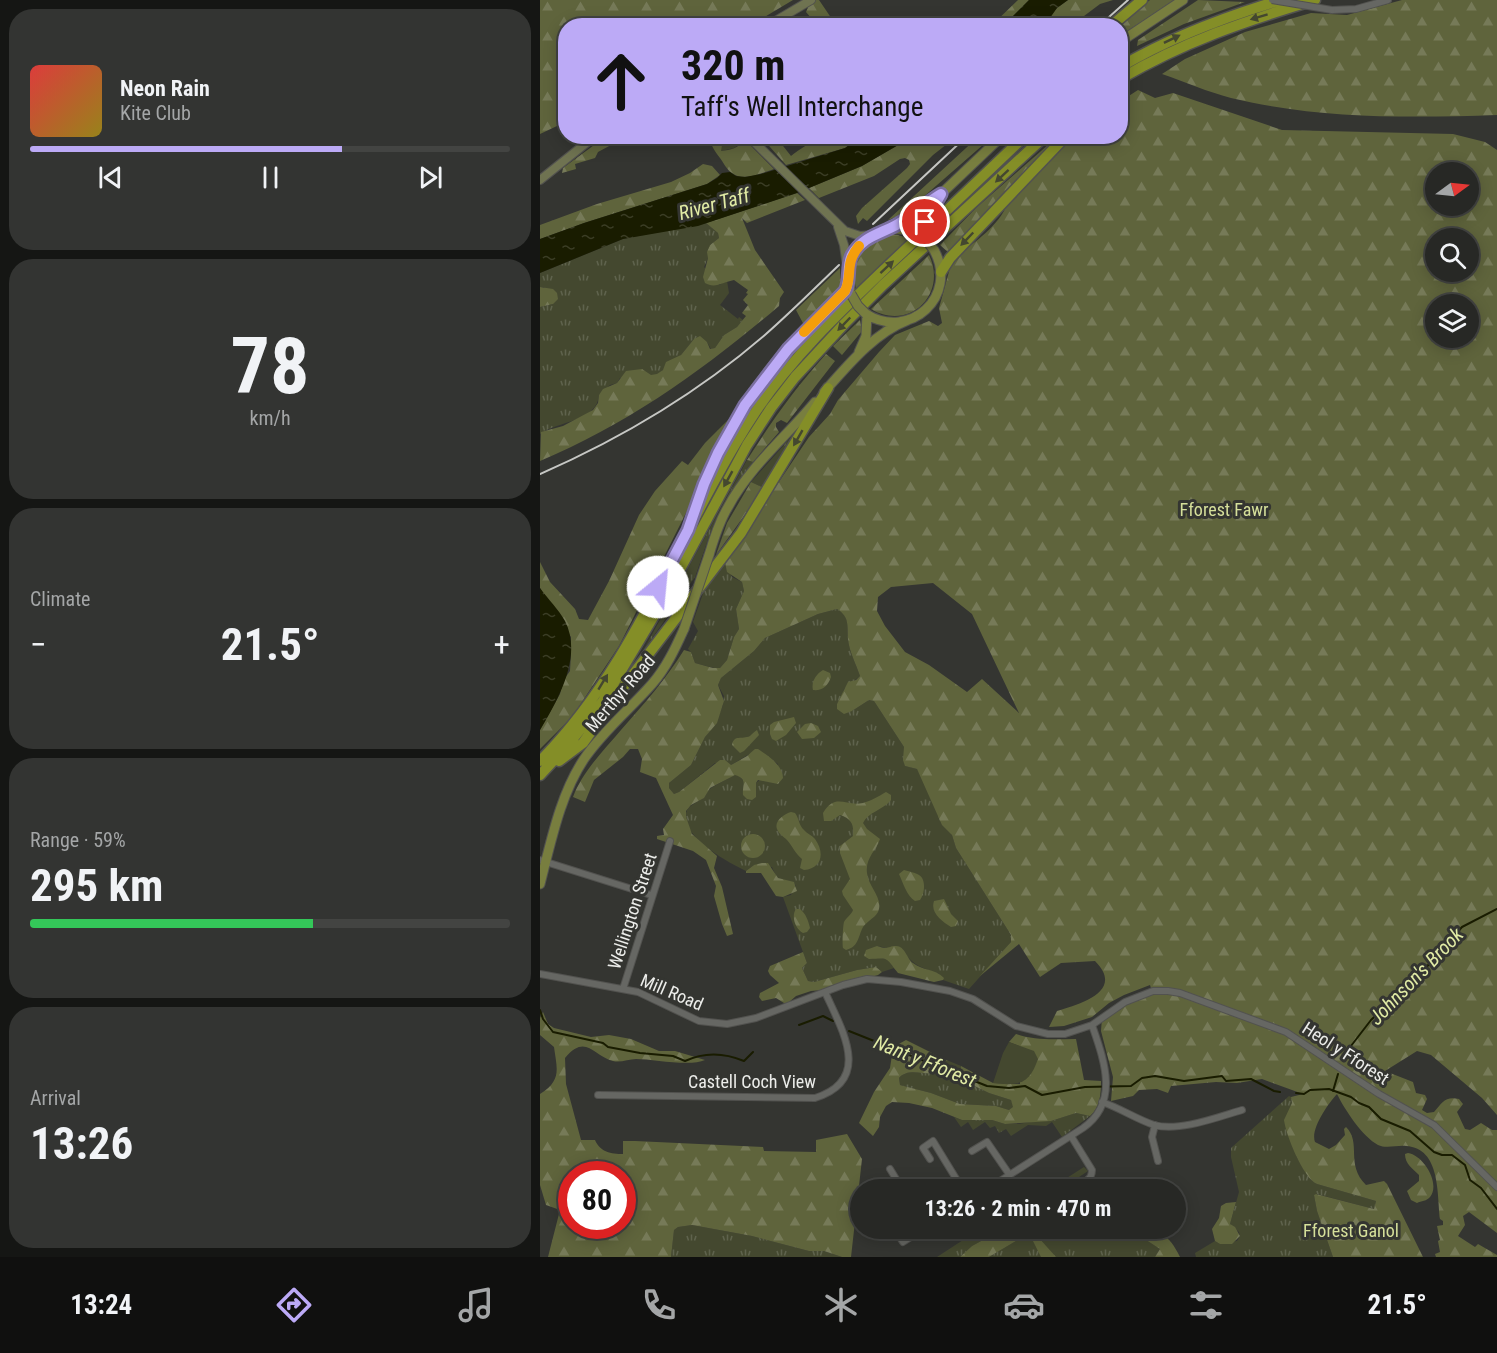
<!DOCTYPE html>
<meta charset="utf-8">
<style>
:root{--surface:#272825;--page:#333432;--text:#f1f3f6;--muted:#a4a6a7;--line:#434442;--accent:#bcaaf6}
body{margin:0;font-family:"Roboto Condensed",sans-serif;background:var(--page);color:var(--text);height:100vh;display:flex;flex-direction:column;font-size:22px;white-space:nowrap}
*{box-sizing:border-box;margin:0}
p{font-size:20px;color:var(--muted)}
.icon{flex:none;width:33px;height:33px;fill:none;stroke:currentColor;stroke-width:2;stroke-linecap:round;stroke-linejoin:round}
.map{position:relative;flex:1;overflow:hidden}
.details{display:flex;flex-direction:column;gap:9px;padding:9px;background:#151614;width:540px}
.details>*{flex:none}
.guide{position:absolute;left:18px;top:18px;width:570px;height:126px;border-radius:24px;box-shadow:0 3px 15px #0003,0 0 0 2px var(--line);background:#bcaaf6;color:#111;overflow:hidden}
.needle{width:39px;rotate:75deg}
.tools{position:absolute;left:885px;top:162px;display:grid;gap:12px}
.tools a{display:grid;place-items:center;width:54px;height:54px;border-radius:50%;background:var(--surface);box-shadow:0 3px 15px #0003,0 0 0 2px var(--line);font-size:30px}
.speed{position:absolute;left:18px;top:1161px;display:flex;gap:12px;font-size:30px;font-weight:700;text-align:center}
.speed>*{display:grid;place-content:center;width:78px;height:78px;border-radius:50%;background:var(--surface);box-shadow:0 3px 15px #0003,0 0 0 2px var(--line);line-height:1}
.speed .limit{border:9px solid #d22;background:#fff;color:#111}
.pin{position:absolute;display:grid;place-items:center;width:51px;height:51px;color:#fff;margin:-26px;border:3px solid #fff;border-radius:50%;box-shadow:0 2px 6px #0007}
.me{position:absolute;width:66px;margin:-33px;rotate:28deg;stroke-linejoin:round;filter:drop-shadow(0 0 4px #0008)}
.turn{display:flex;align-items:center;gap:21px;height:126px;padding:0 24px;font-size:27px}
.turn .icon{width:78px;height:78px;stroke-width:2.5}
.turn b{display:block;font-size:42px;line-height:51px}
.big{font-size:45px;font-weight:700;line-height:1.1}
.details .card{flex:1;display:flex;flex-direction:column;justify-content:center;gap:9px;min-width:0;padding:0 21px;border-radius:24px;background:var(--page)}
.details .dial{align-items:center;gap:0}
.dial b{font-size:78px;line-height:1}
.song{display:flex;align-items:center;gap:18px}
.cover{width:72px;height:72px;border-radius:9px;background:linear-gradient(135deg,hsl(0 70% 55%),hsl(50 70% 35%))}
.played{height:6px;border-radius:3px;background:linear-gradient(90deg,var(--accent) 65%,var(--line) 65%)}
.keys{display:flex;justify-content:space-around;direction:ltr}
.heat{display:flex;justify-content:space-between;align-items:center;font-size:33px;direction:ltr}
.charge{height:9px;border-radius:4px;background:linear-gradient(90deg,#34c759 59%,var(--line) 0)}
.trip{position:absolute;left:310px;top:1179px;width:336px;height:60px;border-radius:30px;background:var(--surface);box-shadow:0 3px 15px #0003,0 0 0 2px var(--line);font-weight:700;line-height:60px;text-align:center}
.tab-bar{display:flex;height:96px;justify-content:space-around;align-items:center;background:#10100f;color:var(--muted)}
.tab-bar .icon{width:42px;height:42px}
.tab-bar .selected{color:var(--accent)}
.tab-bar b{font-size:27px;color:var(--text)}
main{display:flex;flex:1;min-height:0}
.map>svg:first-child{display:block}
.grass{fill:url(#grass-tufts)}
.forest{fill:url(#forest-firs);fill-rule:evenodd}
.garden{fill:#44482f}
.water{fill:url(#water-ripples)}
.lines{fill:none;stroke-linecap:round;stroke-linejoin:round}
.stream{stroke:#191c00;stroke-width:2}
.street-casing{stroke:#52524f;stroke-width:8}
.secondary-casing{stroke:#52524f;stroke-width:10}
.primary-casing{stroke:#52524f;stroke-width:11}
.highway-casing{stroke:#52524f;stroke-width:13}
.street{stroke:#666763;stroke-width:6}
.secondary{stroke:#6f7351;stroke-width:8}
.primary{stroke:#787e3f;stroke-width:9}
.highway{stroke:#848e27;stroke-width:10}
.rail{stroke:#c6c7c4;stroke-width:2}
.street-bridge-casing{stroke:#52524f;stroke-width:8;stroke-linecap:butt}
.primary-bridge-casing{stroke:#52524f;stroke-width:11;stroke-linecap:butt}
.street-bridge{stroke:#666763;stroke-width:6}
.primary-bridge{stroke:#787e3f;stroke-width:9}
.oneway{fill:#44472f}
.route-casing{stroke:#7a6ea0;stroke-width:15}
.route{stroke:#bcaaf6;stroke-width:10}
.slow{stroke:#f59e0b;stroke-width:10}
.labels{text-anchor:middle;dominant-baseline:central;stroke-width:6;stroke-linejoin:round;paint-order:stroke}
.park-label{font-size:18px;fill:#d5df9a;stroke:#343531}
.street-label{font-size:18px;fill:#ecedea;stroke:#343531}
.water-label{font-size:20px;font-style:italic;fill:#e1eba5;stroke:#343531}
</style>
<main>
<section class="details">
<div class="card">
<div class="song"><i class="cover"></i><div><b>Neon Rain</b><p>Kite Club</p></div></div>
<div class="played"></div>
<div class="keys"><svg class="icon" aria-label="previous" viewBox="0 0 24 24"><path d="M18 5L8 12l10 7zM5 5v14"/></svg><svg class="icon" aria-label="pause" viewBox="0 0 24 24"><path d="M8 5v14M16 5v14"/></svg><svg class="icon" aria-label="next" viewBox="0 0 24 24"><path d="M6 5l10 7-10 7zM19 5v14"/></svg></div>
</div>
<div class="card dial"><b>78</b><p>km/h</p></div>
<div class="card"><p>Climate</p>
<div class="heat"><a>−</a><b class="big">21.5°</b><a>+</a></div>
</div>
<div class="card"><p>Range · 59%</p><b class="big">295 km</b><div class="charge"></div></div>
<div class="card"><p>Arrival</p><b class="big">13:26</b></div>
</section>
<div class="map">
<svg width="957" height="1257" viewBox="0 0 957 1257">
<defs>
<pattern id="grass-tufts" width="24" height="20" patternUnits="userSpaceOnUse" patternTransform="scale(1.5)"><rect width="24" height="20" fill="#44482f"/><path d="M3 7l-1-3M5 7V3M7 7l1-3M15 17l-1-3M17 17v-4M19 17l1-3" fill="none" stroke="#5f634d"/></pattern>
<pattern id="forest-firs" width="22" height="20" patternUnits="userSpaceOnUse" patternTransform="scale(1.5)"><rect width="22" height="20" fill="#5f643c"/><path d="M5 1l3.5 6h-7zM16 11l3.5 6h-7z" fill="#767a58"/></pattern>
<pattern id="water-ripples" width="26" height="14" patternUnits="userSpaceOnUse" patternTransform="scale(1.5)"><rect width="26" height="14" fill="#191c00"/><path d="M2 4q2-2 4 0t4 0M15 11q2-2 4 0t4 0" fill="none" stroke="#3b3d25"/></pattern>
</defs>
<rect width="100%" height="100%" fill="#343531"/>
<path class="grass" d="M221 136 218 144 213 148 205 140 194 148 181 151V145L193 137Z
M166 223 178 233 179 238 170 245 168 258 164 267 179 285 187 281 189 293 180 305 198 319 199 317 203 320 197 327 184 335 175 348 171 349 167 342 154 339 141 355 117 375 80 378 77 383 70 385 59 395C57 422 17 421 0 434V307L13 304 4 287H0V273L83 239Z
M261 426 224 488 211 482Z
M207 460 213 462 181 508 172 528 155 577 103 651Z
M185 562 192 577 202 582 204 591 196 609 199 629 194 637 187 660 180 668H174L155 663 151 652 148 649 158 631 153 622 165 588Z
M297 609C310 616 307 626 308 639 309 651 316 664 320 676L304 689 302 697 297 704 312 711 329 700 334 701 364 747 365 766 377 769 412 835 416 848 471 935V942L429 989 403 980 399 974C384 968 372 966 364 951L337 946 339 958 348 959 354 968 342 972 336 967 317 970 274 982 268 981 262 968 267 963 243 897 251 895 256 886 254 883 237 878 232 867 214 865 206 871C189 863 141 837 146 813 148 805 157 803 163 798 166 796 167 790 171 788 179 783 188 779 195 774 204 778 205 783 203 792H216V783L221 779 229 782 238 764 231 759 211 753 191 765 175 763 139 792 134 794 129 788V783L151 765 165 737 176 723 183 705 184 696 178 685 181 678 214 651 225 638 278 614Z
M404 1059 421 1066 420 1079 449 1093 471 1100 474 1107 469 1110 456 1106 420 1104 391 1093 360 1085 359 1078C371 1065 390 1080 403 1070Z
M749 1096 751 1097 752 1103 756 1156 771 1180 777 1184 836 1201 834 1209 777 1194 774 1195 777 1211 793 1257H656L655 1253 675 1241 680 1244 697 1241 700 1236 699 1232 690 1224 699 1192 691 1157V1148Z
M536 1113 550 1116 522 1137 512 1122 506 1126 488 1125 471 1136 466 1129 459 1133 455 1126 450 1128 445 1122 433 1130 428 1122 421 1127 414 1117 422 1120H452L465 1124H478L497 1121H511Z
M544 1167 548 1171 530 1183V1189L508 1190Z
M152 1225 212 1236 269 1251H284L302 1257H131L134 1230 138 1227Z
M506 1228 561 1231 571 1229H589L620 1249 615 1257H449L491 1232Z
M440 1229H463L432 1246 420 1257H397Z"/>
<path class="forest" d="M0 0H253L211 25 26 26 25 125 17 126 0 134Z
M271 0H279L296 25H277L266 12Z
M478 0H489L464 25 451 26Z
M528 0H573L560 4 532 25 514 21 509 17 517 8Z
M610 0H634L581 36 580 26H577Z
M658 0 705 2 644 24 597 46 598 40Z
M862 0H957V115C868 118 778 119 691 98 668 92 645 82 622 74L645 59 705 32 771 13 807 15Z
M598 90 615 98 633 93 742 130 913 134 945 142 957 150V1115L942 1098 891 1055 877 1051 845 1071 873 1082 876 1093 885 1095 887 1099 882 1110 887 1113 894 1112C902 1103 905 1096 919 1099L923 1104 917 1112 925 1129 930 1130 941 1123 952 1130H957V1233L929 1212 923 1216 925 1225 918 1236 935 1247 938 1244 957 1255V1257H896L895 1254 900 1252 898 1241 900 1240 897 1226 903 1225V1221L900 1219C897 1195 901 1148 866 1146 857 1145 846 1149 838 1145 822 1136 805 1110 797 1094 788 1104 770 1129 775 1142L789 1149 796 1145 805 1135 804 1129 806 1127C822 1143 805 1164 826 1185L844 1181 847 1184 883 1257H793L777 1211 774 1195 776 1194 834 1209 836 1201 777 1184C763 1178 746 1135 744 1120L752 1103 751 1097 763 1094 722 1079 697 1083 676 1082 631 1086 628 1093 617 1089 599 1090 593 1096 571 1101 573 1077 561 1031 562 1018 571 1011 612 991 610 985 584 995 569 1003 552 1017 524 1026 509 1027 517 1011C541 1004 585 991 555 961L521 963 500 977 479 944 440 976 471 942V935L416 848 412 835 402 825 377 769 365 766 363 760 364 747 334 701 329 700 312 711 304 714 297 709V704L308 682 316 680 320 676C316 664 309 651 308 639 307 626 310 617 297 609L278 614 225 638 214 651 181 678 178 685 184 701 177 723 165 737 151 765 129 783V788L134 794 139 792 180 760H185L191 765 207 756 215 749H218C229 757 242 764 243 778L238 784 218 780 216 783V797L212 800 207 799 203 795C202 785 208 779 195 775L170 788 164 798 151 805 146 811V817L152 834 177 856 174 868 182 887 193 934 187 936 182 924 174 896 176 886 166 860 153 851 117 839V836L124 835 123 829 133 815 116 778 100 772 102 759 98 749H90L83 757 54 780 45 802 33 797C42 772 64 750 81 730 104 704 126 679 144 650L151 652 155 663 173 668H180L187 660 194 637 199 629 196 609 204 591 202 582 187 572 185 562 269 437 290 414 298 400 339 352 355 335 389 321 398 326 402 323 399 308 410 268 415 260 413 258C434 243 458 227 468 203L532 137 580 136 581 101ZM896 172H928V206H896ZM896 238H928V272H896ZM896 304H928V338H896ZM393 583 432 614 479 713 442 679 427 692 389 665 365 652 345 626 337 611 338 597 351 587Z
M439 136 452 137 373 206 356 217 348 220Z
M65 137H75L70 138 71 145 58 152 55 158 35 164 36 169 22 173 23 168Z
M171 137H193L190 142 182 145 181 151C191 150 198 148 205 140L234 169C222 173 203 182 192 173 186 169 184 163 180 158 175 151 170 146 171 137Z
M221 137H236L251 156C264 146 275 137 292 145L313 137H320L305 148 246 165Z
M372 137H416L393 155 327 221 323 218 318 224 316 216 322 208 367 168 370 164 369 160 365 158 360 159 334 176 279 198 269 188 322 166Z
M517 137H521L409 253 400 245 437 207Z
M163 164 172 166 180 175 167 184 44 223 0 239V225L57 204 131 182 150 173Z
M257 193 265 200 207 223 202 218 215 250 244 292 240 298 239 306C166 368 89 424 0 461L1 432 23 426 53 410 58 403 59 395 63 389 77 383 86 371 102 369 111 375 117 374 123 370 126 362 141 355 154 339 160 336 167 342 170 349 175 348 184 335 197 327 206 316 202 313 208 305 203 300 208 294 206 293 208 290 194 280C183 282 175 289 165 283L163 277 168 258 167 252 170 245 179 238 178 233 166 223Z
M349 234 358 235 371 239 316 289C310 264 323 240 349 234Z
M389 255C408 294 369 332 331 309Z
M300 268 301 289 264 325 256 310Z
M0 287 13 289 17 293 18 299 13 304 0 307Z
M320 320 322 331 302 355 293 346Z
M286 354 295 361 247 423 241 420 236 423V427L239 432 213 462 207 460C231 422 256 387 286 354Z
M190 418 169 458 147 511 79 646 32 717 0 749V730L20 694 23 681 30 671 31 654V637L0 588V562L10 582 35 609 39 619 48 620 69 581 99 515 115 491 142 461 148 465 165 443Z
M211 482 224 488 176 555 187 523Z
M283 670 290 673 291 677C288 686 282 691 273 690 271 682 276 674 283 670Z
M254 717 256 723 246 735 236 741 232 739 230 734V725L234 722Z
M271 723 278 726 281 732 274 738 262 739 257 732 265 724Z
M217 730 219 735 204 751 200 753 192 745C194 734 202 740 210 736 212 734 214 732 217 730Z
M346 792 351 795V800C343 810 328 812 323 823L327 829 340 839C336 851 325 858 327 873 328 887 344 898 338 912 334 919 325 922 322 929 318 938 318 947 306 950L303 948C302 944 303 925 304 922 306 918 312 914 313 910L303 895 302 891 310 879 300 853V846L313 836C314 825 312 819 300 815L291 821H284L283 813C296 792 305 807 323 803 331 801 339 796 346 792Z
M251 812 255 813C259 818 259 826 264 830 267 834 272 835 275 839 285 853 282 868 264 870L260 868 262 859C255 853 253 847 247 840 244 837 239 834 237 829 234 821 244 814 251 812Z
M201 846a12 12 0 1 1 24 0a12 12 0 1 1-24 0Z
M222 863H228L238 878 254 882 257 891 243 897 236 896 221 873H206V871L214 865Z
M364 870C368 871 376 873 379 875 387 880 384 895 380 900L375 901C367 896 363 883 359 874Z
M404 899 411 914 418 921 416 926 411 927C402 921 390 913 394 901Z
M256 909H260C266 914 268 920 270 928L267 932 263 933C255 929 251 916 256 909Z
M337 946C349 950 348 946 356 946 365 946 367 959 373 963 383 971 394 968 404 978L403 980 394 982 358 973C345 957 350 958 329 959L324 956 326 950Z
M263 952 267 963 262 968 268 981 274 982 317 970 336 967 342 972 338 975 282 990 271 991 256 996 248 1003H244L236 998 222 1001 219 997 220 993 239 983 230 975 228 971 230 966Z
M3 1012 8 1024 14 1028 51 1037 69 1035 91 1039 119 1051H135L165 1060C150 1067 113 1059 96 1059 89 1059 80 1063 73 1061 53 1056 46 1033 25 1058L26 1084 41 1140H55C60 1152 71 1154 83 1154V1141H95L223 1147 224 1151 276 1152V1140L307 1134 322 1159 311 1257H302L284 1251H269L212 1236 152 1225 138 1227 134 1230 131 1257H8L20 1210 6 1205 0 1185V1094C22 1080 17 1069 14 1047L0 1035V1018ZM32 1174H82V1226H32Z
M476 1034C496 1041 515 1039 536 1039L544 1080 561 1081C561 1094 560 1107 550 1116L536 1113 511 1121 465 1124 452 1120H422L392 1108 369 1103 352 1102 346 1106 340 1117 339 1127 333 1136 319 1123 334 1092 350 1068 352 1055 357 1045 366 1040 404 1059 403 1070C390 1080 371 1065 359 1078L360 1085 391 1093 420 1104 456 1106 469 1110 473 1107 471 1100 449 1093 420 1079 421 1066 453 1083 480 1084 479 1046 469 1042Z
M868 1153C883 1155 901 1183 890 1197 887 1201 881 1201 877 1203L871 1200 867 1191 879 1181V1175C873 1169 865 1164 865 1154Z
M696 1202 690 1224 695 1227 700 1236 692 1244H680L675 1241 672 1229 679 1218 681 1206 686 1203Z
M463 1229H506L491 1232 449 1257H420L432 1246Z
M589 1229C616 1228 628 1232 640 1257H615L620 1249Z
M494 1237H498L516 1257H501L493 1241Z"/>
<path class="garden" d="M469 1042 494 1051 498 1059C489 1085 478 1086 453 1083L463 1053Z"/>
<path class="water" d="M489 0H528L517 8 505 25H464Z
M320 137H372L322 166 257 193 158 226 83 239 0 273V239L44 223 167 184 177 178 182 173 190 172 196 176 205 177 221 174 305 148Z
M0 588C8 599 19 610 25 621 43 656 18 700 0 730Z"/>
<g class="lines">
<path class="stream" d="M0 1010 3 1019 13 1032 63 1043 68 1047 100 1053 133 1056 145 1061C164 1052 185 1053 204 1061L213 1052
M259 1025 283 1016 293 1021
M309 1031 447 1086 469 1088 485 1086 502 1095 545 1087 591 1086 602 1078 615 1076 644 1081 682 1076 686 1081 711 1079 734 1091 740 1092
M804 1055 831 1020 883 971 922 927 957 909
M793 1091 798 1074
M756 1093 764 1094 770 1090 789 1089 811 1097 819 1103 829 1107 841 1119 870 1131 894 1152 902 1155H912L925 1165 930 1180 941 1188 957 1209"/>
<defs>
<path id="street" d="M792 10 816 9 848 0
M0 860 111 895
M0 974 98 992 159 1021 187 1024 216 1018 303 985 327 979 361 982 410 991 433 999 476 1026 508 1034H525L552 1025 585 1002 613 991H628L640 993 746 1032 839 1094 894 1125 957 1187
M83 989 130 841
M58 1095 275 1098C333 1080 302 1030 285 992
M562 1102C580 1108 596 1119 614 1125 639 1132 678 1117 702 1110
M615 1125 612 1137 618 1161
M432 1151 447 1142 469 1174
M390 1159 383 1148 393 1141 423 1190
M350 1169 361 1187 367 1184 370 1190
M531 1186C541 1183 552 1182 552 1170L531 1136
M446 1190 543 1128C580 1102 564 1060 552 1025
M354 1228 363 1242 385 1228"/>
<path id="secondary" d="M227 26 271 0
M208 136 305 231 320 236 333 235
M0 180 55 136
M298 227 304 245 308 273"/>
<path id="primary" d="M580 42 643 0
M385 226 386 217 399 196
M346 230 359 223 384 204 401 194 462 136
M310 289C302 248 337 216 376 234
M326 314C370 341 419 296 394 250
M319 352 326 336 327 314
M284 392C308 365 334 333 368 320
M169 555C174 538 179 522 188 507 210 466 246 437 275 402
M0 884C11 842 20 795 44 759 63 731 90 709 112 684 126 668 135 649 144 629"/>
<path id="highway" d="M571 26 602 0
M580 67C631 37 684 17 741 0
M580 79C643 42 705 21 775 0
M401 272 410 258 526 136
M157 504C176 447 208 395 247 350 262 332 302 303 308 283
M0 761C98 663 141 524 216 411 253 356 302 310 350 264 395 222 440 179 485 136
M19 761 43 743 78 694 201 533 288 388
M0 775 28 745 63 701 124 599 207 445 231 408 255 377 305 323 343 285 505 136"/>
</defs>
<use href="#street" class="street-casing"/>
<use href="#secondary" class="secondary-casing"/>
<use href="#primary" class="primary-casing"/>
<use href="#highway" class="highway-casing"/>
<use href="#street" class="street"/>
<use href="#secondary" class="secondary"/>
<use href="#primary" class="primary"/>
<use href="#highway" class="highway"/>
<path class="rail" d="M559 26 588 0
M333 224 427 136
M0 474C80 439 159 392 226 334 251 312 275 288 299 265"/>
<defs>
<path id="street-bridge" d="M732 0 792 10"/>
<path id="primary-bridge" d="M385 226 387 241
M376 234 387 241 394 250
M311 294 318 306 326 314
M144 629 169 555"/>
</defs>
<use href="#street-bridge" class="street-bridge-casing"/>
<use href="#primary-bridge" class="primary-bridge-casing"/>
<use href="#street-bridge" class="street-bridge"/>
<use href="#primary-bridge" class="primary-bridge"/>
</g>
<defs><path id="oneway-solid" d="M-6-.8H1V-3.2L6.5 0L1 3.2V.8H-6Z" transform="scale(1.5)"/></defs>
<g class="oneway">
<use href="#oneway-solid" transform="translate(719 17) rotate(163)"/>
<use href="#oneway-solid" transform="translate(632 39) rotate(-26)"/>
<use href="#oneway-solid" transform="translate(462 176) rotate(137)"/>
<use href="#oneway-solid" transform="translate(427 239) rotate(134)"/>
<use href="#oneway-solid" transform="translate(347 267) rotate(-43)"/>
<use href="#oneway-solid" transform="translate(304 324) rotate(134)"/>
<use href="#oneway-solid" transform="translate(258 438) rotate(120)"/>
<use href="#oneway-solid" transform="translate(188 479) rotate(119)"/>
<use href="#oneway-solid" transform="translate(63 682) rotate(-59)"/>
</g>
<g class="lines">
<defs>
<path id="route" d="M118 587 148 530 164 484 178 453 205 405 248 349 305 291C311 280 306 267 312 255 323 236 341 234 358 224 373 215 386 203 401 194L385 222"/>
</defs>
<use href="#route" class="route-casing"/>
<use href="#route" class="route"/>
<path class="slow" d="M264 332 305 291C313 275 304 264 319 246"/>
</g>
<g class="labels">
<g class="park-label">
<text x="684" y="509">Fforest Fawr</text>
<text x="811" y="1230">Fforest Ganol</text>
</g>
<g class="street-label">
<text transform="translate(80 693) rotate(-49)">Merthyr Road</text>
<text transform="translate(92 911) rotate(-72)">Wellington Street</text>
<text transform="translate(132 992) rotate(23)">Mill Road</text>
<text transform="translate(806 1053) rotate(33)">Heol y Fforest</text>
<text x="212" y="1081">Castell Coch View</text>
</g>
<g class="water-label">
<text transform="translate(174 204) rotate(-15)">River Taff</text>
<text transform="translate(876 976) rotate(-46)">Johnson's Brook</text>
<text transform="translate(385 1061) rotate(22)">Nant y Fforest</text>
</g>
</g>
</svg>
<div class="tools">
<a><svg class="needle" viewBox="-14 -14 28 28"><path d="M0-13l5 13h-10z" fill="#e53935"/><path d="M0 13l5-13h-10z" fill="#a4a6a7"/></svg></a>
<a><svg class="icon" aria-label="search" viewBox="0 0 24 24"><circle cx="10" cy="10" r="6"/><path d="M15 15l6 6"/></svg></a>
<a><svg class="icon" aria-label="layers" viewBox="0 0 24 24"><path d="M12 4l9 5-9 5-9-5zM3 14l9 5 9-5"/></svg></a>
</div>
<div class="speed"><div class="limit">80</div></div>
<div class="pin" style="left:385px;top:222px;background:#d93025"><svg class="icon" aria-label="arrive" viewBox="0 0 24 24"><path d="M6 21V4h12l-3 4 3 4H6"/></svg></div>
<svg class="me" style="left:118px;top:587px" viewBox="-20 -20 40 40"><circle r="19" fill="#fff"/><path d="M0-13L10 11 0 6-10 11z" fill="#bcaaf6"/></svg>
<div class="trip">13:26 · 2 min · 470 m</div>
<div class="guide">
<div class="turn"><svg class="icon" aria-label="ahead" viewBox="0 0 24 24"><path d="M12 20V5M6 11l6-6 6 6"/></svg><div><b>320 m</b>Taff's Well Interchange</div></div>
</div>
</div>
</main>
<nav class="tab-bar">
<b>13:24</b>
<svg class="icon selected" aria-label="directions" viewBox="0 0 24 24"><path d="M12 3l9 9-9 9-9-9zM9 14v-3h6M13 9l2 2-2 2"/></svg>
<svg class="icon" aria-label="music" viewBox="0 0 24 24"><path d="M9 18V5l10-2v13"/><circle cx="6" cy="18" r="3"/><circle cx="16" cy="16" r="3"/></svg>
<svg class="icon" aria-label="phone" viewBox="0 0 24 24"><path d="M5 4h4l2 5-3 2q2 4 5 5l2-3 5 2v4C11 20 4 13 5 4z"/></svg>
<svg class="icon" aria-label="climate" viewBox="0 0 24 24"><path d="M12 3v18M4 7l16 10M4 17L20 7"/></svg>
<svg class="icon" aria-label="car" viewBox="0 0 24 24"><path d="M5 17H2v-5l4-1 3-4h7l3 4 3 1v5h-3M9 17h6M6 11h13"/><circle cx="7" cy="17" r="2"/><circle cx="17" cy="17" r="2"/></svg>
<svg class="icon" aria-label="filters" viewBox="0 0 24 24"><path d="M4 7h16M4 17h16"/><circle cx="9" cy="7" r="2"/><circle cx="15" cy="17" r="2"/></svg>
<b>21.5°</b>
</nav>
